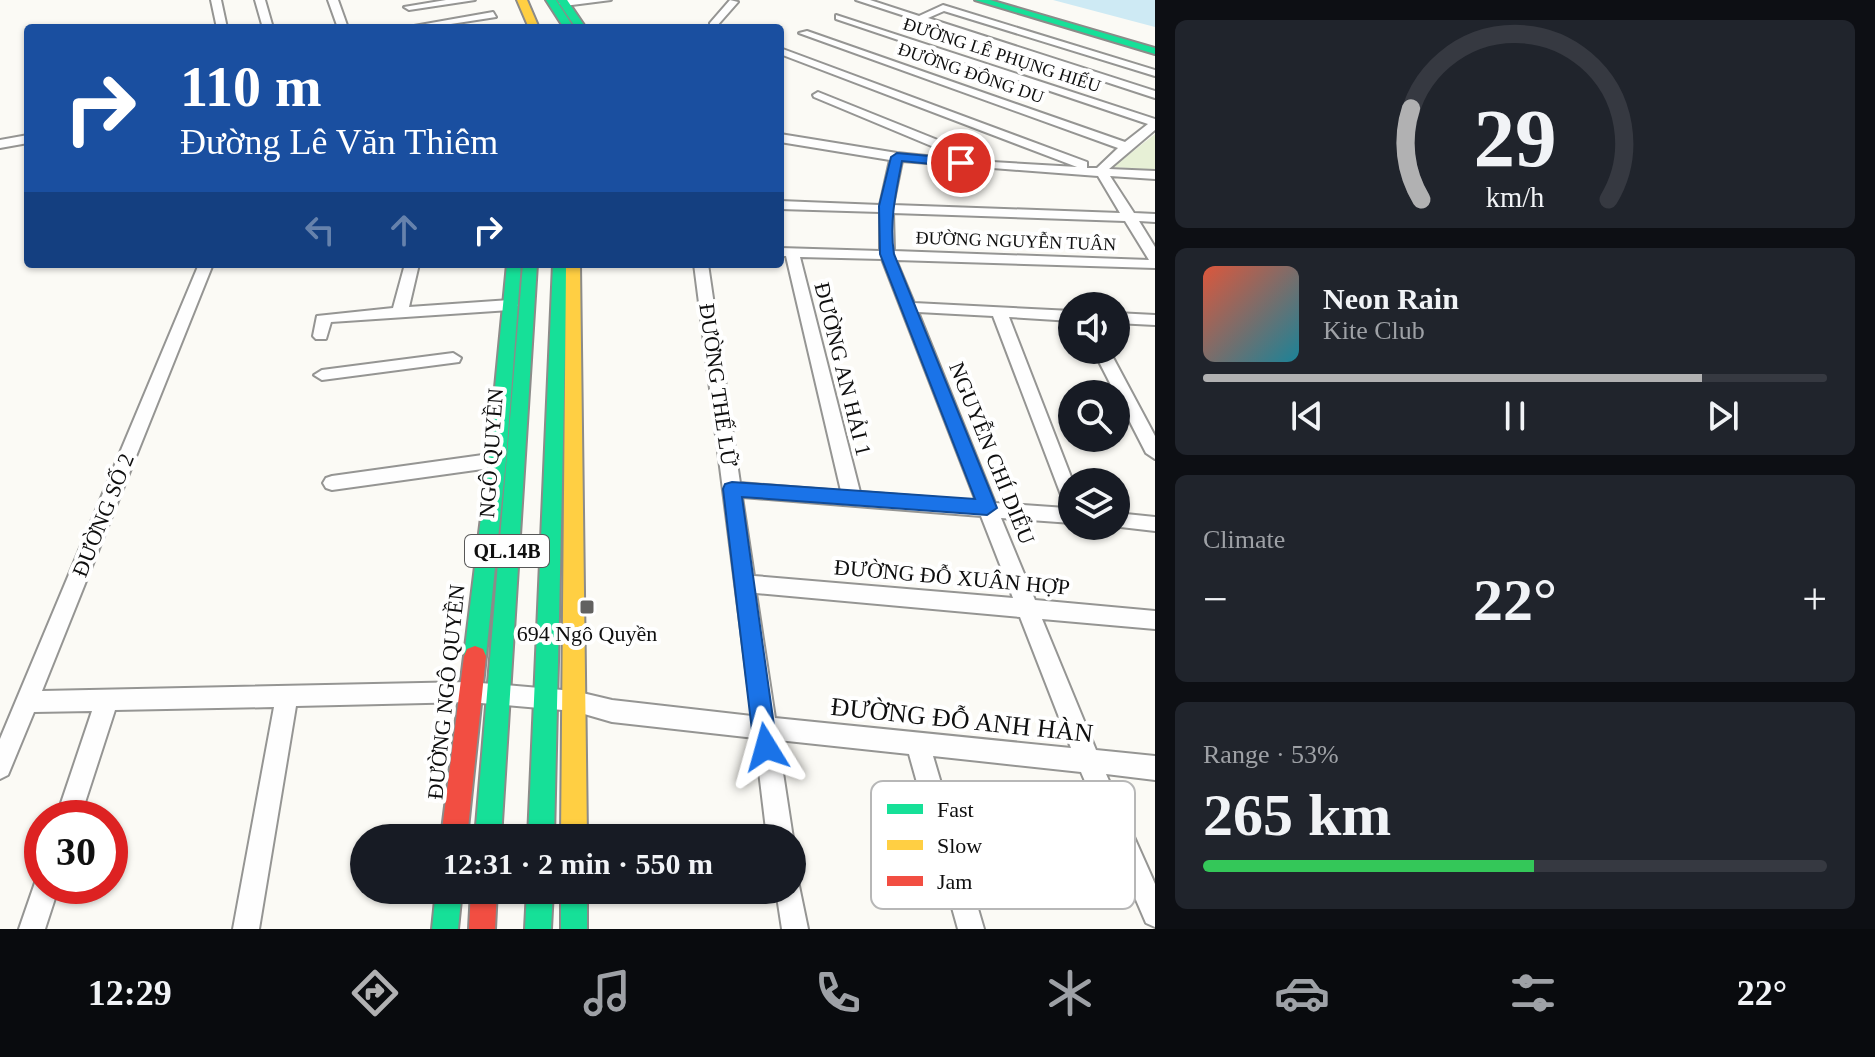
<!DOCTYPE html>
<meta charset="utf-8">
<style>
:root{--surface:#171b24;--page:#20242c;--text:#f1f3f6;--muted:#9ea1a6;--line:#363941;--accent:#b1b1b2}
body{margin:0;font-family:"Times New Roman",serif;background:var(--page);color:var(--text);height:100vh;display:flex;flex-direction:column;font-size:30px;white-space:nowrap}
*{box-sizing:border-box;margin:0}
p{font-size:26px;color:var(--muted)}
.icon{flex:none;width:44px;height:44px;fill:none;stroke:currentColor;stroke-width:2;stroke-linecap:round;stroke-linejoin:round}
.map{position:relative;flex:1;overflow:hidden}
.details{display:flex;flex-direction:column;gap:20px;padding:20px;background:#0d0f14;width:720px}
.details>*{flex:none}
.guide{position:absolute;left:24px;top:24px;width:760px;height:244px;border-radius:8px;box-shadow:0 2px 6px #0004;background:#1a4fa0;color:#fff;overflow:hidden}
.fabs{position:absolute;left:1058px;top:292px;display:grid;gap:16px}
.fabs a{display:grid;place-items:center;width:72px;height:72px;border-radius:50%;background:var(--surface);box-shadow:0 2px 6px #0004;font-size:40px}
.speed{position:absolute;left:24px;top:800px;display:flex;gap:16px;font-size:40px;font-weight:700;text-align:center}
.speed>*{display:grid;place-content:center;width:104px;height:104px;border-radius:50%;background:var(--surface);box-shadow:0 2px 6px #0004;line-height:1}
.speed .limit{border:12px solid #d22;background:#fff;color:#111}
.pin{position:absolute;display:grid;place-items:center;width:68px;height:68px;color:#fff;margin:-34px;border:4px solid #fff;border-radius:50%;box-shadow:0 2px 8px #0007}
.me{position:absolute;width:88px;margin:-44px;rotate:352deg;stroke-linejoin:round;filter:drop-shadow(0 0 6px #0008)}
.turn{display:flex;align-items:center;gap:28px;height:168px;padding:0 24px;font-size:36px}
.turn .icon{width:104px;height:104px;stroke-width:2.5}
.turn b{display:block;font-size:56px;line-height:68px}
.lanes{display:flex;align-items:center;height:76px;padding:0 24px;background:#0003;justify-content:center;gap:40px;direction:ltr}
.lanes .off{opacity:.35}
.big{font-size:60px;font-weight:600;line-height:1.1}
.details .card{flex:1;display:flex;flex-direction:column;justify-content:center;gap:12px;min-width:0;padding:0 28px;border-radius:12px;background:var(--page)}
.details .dial{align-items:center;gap:0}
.dial svg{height:208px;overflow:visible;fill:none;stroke:var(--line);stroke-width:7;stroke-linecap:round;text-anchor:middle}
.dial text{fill:var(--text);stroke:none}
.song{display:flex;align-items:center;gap:24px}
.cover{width:96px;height:96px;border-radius:12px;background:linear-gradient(135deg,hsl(10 70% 55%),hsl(190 70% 35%))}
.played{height:8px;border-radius:4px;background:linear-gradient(90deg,var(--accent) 80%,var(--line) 80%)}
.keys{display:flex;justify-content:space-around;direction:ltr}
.heat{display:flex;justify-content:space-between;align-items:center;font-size:44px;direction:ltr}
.charge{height:12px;border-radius:6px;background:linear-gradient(90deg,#34c759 53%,var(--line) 0)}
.trip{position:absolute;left:350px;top:824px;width:456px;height:80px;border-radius:40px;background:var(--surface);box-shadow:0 2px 6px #0004;font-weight:600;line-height:80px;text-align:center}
.tab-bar{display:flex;height:128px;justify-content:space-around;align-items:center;background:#090b0e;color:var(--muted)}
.tab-bar .icon{width:56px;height:56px}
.tab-bar .active{color:var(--accent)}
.tab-bar b{font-size:36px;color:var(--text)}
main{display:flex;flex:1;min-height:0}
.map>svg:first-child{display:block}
.green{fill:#e7f0d6}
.water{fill:#ceeaf4}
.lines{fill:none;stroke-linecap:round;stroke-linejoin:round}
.street-casing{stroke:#959593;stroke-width:4}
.fast-casing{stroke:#8c8b89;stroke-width:4}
.slow-casing{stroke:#8c8b89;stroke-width:4}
.jam-casing{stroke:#8c8b89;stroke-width:4}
.street{fill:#fefefe;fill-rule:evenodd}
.fast{fill:#16e098;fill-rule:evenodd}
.slow{fill:#ffcf43;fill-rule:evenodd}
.jam{fill:#f24e42;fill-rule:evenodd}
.route{fill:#1a73e8;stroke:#114b97;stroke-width:2}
.poi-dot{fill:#626160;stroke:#fff;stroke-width:3}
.labels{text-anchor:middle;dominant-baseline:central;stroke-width:8;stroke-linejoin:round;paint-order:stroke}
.far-street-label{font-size:18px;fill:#0f0f0f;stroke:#fff}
.shield{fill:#fff;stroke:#575757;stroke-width:2}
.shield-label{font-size:20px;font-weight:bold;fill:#0f0f0f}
.street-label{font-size:22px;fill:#0f0f0f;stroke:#fff}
.poi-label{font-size:22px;fill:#0f0f0f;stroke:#fff}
.near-street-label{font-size:26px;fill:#0f0f0f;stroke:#fff}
.key{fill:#fff;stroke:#b7b7b7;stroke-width:2}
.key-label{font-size:22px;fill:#0f0f0f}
</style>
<main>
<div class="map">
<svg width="1155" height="929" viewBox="0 0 1155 929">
<rect width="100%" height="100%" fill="#fbfaf5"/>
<path class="green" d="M1155 134V170L1113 167Z"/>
<path class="water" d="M1053 0H1155V27Z"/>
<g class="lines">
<defs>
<path id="street" d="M211 0H221L227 28H217Z
M255 0H265L273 28H263Z
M328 0H338L348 28H338Z
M446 0H475L409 10 404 7Z
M568 0H611L564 6 559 3Z
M730 0 738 2 716 27H710V23Z
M856 0H870L919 16 943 5 1155 70V76L944 11 928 18 1155 91V98Z
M493 12 496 17 425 28 414 26Z
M836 15 1155 119V130L1109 169 1155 171V179L1110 176 1134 213 1155 214V222L1139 221 1155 247V268L896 260 914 303 1072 311V321L1009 317 1073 482 1072 523 1001 518 1035 600 1155 611V629L1042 619 1096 750 1155 756V780L1106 774 1155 884V927L1146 923 1081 772 933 756 984 929H958L909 754 778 740 793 838H767L755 738 612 722 574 711 469 702 296 706 259 929H233L274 707 115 710 80 818H56L92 711 34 712 8 775 0 779V739L199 264H213L42 691 469 682 574 691 612 700 752 716 694 264H708L740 483 841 491 786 256H780V248L880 251V212L780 209V201L880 205 890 160 780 142V134L897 153 965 160 814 97 813 95 818 92 975 155V161L1077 167 780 54V48L1087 162V168H1097L1118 148 799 33 807 31 1125 142 1148 124 836 19ZM902 161 1098 176 1120 213 893 205ZM893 213 1125 221 1149 260 894 251ZM800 257 882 259 976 501 860 492ZM918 312 993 316 1066 508 995 503ZM742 497 981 516 1013 598 754 576ZM756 593 1020 617 1071 748 775 718Z
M28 135V143L0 148V140Z
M405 264H419L409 307 511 300 518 305 511 310 331 322 326 339H316L313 336 317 316 393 308Z
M1116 313 1155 315V325L1116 323Z
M1093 350H1109L1155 436V459L1146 453Z
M453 353 461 358 459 362 322 380 314 375 322 370Z
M497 453 506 460 497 467 332 490 326 488 323 483 326 478 332 476Z
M1116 513 1155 517V531L1112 526H1116Z
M42 875V886H59L45 929H19L37 877Z
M792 878 798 881 808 929H782L776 890H792Z"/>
<path id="fast" d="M546 0H556L574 28H564Z
M557 0H567L586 28H576Z
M975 0H990L1155 48V54Z
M507 264H521L506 460 486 656 483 663 475 666 467 663 464 656 488 460Z
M523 264H537L501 838H475Z
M553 264H567L554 838H528Z
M436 890H462L458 929H432Z
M527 890H553L551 929H525Z
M561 890H587V929H561Z"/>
<path id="slow" d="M517 0H527L539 28H529Z
M566 264H580L587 838H561Z"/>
<path id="jam" d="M475 646 483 649 486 656 467 838H441L464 656 467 649Z
M471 890H497L495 929H469Z"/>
</defs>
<use href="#street" class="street-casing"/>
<use href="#fast" class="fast-casing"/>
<use href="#slow" class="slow-casing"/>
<use href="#jam" class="jam-casing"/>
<use href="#street" class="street"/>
<use href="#fast" class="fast"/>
<use href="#slow" class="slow"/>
<use href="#jam" class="jam"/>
</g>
<path class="route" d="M897 153 961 159 967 163 961 167 902 161C896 192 889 222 894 254L997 508 987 515 742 497 777 747 774 755 766 758 757 755 754 747 723 489 725 484 732 482 975 499 880 254 879 206 891 157Z"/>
<rect class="poi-dot" x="579" y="599" width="16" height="16" rx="4"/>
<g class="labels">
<g class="far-street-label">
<text transform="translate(1002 55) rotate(18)">ĐƯỜNG LÊ PHỤNG HIẾU</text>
<text transform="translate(971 73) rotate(19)">ĐƯỜNG ĐÔNG DU</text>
<text transform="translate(1016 241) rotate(2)">ĐƯỜNG NGUYỄN TUÂN</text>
</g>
<rect class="shield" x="465" y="535" width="84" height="32" rx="6"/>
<g class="shield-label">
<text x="507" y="551">QL.14B</text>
</g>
<g class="street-label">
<text transform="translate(843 369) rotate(76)">ĐƯỜNG AN HẢI 1</text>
<text transform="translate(718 385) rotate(82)">ĐƯỜNG THẾ LỮ</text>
<text transform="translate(491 453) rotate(-86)">NGÔ QUYỀN</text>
<text transform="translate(992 453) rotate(68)">NGUYỄN CHÍ DIỂU</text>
<text transform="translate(103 515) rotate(-68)">ĐƯỜNG SỐ 2</text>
<text transform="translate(952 577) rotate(5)">ĐƯỜNG ĐỖ XUÂN HỢP</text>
<text transform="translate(446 692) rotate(-84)">ĐƯỜNG NGÔ QUYỀN</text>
</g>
<g class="poi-label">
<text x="587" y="633">694 Ngô Quyền</text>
</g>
<g class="near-street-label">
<text transform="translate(962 720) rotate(6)">ĐƯỜNG ĐỖ ANH HÀN</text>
</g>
</g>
<rect x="871" y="781" width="264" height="128" rx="12" class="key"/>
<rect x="887" y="804" width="36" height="10" fill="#16e098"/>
<rect x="887" y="840" width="36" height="10" fill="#ffcf43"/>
<rect x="887" y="876" width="36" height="10" fill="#f24e42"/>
<g class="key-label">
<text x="937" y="817">Fast</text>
<text x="937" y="853">Slow</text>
<text x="937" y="889">Jam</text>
</g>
</svg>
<div class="fabs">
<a><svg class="icon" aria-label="sound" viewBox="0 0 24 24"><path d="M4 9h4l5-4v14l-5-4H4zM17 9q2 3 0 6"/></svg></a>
<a><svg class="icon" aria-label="search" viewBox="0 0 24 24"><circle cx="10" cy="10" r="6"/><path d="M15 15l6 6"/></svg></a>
<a><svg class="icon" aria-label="layers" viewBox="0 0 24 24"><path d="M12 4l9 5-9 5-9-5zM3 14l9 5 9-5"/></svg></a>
</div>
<div class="speed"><div class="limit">30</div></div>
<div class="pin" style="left:961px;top:163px;background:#d93025"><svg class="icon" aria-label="arrive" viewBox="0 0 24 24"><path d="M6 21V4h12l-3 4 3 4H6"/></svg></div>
<svg class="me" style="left:766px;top:747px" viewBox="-20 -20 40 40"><path d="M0-17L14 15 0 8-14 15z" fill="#1a73e8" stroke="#fff" stroke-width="4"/></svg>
<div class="trip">12:31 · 2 min · 550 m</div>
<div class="guide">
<div class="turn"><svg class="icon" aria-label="right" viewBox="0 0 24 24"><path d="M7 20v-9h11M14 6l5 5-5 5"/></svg><div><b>110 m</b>Đường Lê Văn Thiêm</div></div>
<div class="lanes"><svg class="icon off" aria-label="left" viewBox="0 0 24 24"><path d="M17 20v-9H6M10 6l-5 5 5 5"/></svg><svg class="icon off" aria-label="ahead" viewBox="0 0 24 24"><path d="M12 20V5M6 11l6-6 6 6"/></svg><svg class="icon" aria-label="right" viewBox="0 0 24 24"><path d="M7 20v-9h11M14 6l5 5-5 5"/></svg></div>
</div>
</div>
<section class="details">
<div class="card dial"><svg viewBox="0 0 100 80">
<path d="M14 69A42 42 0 1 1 86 69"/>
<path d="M14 69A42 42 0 0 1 10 34" stroke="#b1b1b2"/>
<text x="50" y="56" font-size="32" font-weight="700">29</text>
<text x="50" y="72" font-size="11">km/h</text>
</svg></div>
<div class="card">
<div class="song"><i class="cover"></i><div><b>Neon Rain</b><p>Kite Club</p></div></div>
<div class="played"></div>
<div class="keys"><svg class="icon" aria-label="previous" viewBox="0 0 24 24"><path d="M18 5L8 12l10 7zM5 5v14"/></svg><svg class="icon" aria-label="pause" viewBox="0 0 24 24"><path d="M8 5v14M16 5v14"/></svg><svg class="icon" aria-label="next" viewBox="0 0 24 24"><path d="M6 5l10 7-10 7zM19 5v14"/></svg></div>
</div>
<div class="card"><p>Climate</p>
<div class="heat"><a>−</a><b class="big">22°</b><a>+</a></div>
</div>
<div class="card"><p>Range · 53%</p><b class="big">265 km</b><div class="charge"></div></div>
</section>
</main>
<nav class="tab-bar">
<b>12:29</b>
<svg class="icon active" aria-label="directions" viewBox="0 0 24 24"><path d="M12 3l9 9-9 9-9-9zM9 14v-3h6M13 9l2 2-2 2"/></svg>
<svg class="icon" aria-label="music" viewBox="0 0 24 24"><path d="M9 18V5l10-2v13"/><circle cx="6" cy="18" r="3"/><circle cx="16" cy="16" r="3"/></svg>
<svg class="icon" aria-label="phone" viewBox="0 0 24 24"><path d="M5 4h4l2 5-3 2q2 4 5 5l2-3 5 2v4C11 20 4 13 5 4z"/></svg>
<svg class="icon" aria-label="climate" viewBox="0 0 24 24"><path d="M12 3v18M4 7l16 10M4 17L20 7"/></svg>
<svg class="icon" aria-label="car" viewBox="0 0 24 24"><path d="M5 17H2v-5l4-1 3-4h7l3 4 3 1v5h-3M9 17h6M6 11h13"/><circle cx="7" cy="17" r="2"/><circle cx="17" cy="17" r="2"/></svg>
<svg class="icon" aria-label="filters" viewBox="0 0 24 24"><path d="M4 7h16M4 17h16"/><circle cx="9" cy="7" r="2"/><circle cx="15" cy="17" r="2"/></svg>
<b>22°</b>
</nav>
